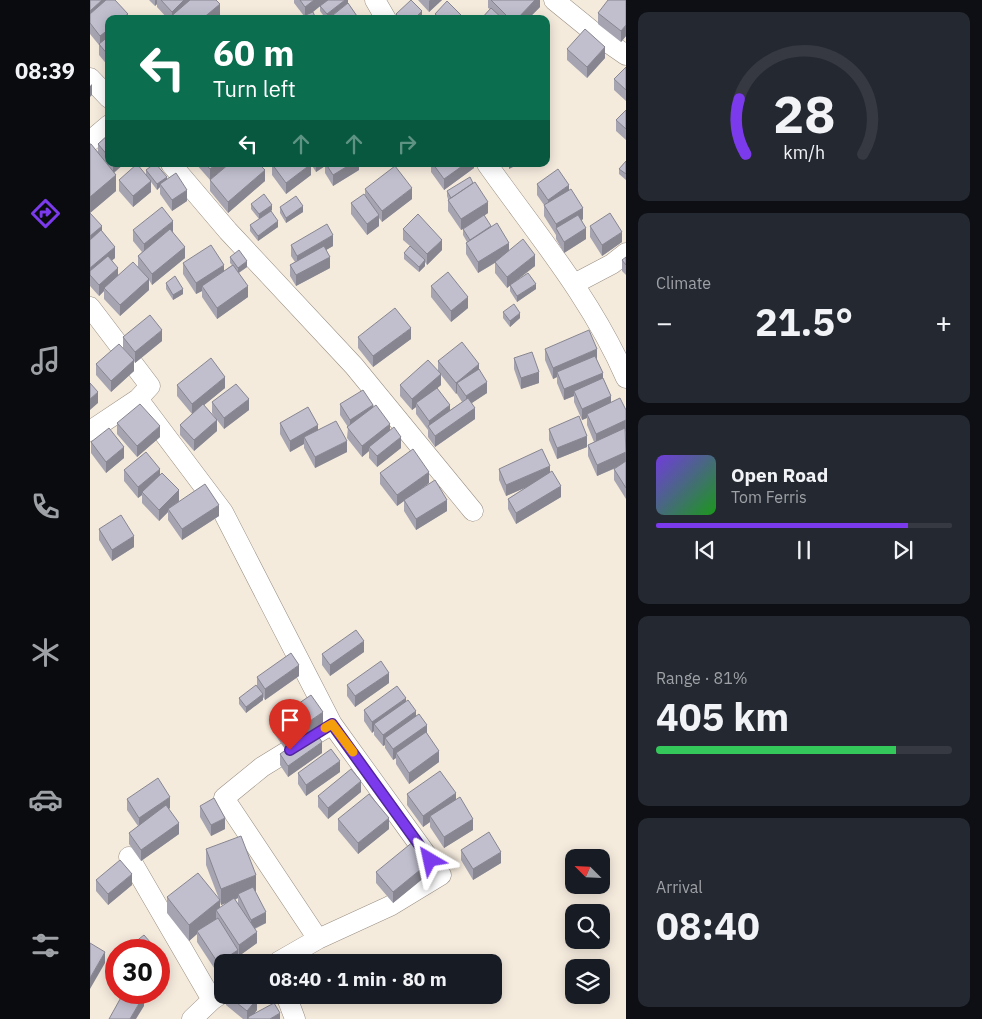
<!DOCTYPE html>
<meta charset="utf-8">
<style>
:root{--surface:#171b24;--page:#242831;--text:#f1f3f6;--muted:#9ea1a6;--line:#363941;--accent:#7c3aed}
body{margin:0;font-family:"IBM Plex Sans",sans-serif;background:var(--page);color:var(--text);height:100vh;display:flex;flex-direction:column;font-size:19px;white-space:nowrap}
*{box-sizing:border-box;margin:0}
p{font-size:16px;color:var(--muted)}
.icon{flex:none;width:28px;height:28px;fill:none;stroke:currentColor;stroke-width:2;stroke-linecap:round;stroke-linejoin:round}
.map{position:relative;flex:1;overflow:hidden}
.side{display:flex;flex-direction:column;gap:12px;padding:12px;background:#0d0f14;width:356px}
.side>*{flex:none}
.hud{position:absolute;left:15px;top:15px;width:445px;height:152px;border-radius:10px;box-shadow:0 2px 12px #0003;background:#0b6e4f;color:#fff;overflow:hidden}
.needle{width:32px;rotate:294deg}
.buttons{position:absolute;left:475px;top:849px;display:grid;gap:10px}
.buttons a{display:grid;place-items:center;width:45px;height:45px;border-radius:10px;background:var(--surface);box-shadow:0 2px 12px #0003;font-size:25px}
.speed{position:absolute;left:15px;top:939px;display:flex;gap:10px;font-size:25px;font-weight:700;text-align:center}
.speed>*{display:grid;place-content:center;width:65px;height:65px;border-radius:50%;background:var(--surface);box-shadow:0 2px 12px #0003;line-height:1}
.speed .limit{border:8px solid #d22;background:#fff;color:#111}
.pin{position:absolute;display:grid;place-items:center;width:42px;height:42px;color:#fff;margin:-51px -21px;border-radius:50% 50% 50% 0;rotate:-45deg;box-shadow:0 0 5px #0007}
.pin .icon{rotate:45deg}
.me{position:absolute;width:55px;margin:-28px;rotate:324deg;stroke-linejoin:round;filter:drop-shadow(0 0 4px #0008)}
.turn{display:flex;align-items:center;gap:18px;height:105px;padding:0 25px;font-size:22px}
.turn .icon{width:65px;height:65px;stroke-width:2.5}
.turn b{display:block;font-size:35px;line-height:42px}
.lanes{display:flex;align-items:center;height:48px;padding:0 25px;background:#0003;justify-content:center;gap:25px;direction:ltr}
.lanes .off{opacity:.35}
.big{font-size:38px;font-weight:800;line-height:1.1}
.side .card{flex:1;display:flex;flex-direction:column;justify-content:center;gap:8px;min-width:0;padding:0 18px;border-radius:10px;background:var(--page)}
.side .dial{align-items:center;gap:0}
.dial svg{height:130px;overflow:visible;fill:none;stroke:var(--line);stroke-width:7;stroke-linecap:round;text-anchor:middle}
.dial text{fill:var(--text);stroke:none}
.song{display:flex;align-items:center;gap:15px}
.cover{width:60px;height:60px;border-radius:8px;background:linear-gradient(135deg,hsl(260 70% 55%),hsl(120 70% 35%))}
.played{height:5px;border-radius:2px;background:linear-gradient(90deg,var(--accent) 85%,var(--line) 85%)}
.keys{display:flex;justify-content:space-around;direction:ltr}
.heat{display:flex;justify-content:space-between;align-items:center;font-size:28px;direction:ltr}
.charge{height:8px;border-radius:4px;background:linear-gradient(90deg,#34c759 81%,var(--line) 0)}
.trip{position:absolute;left:124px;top:954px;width:288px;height:50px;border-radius:10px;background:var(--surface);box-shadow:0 2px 12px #0003;font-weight:800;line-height:50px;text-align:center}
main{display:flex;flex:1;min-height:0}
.tab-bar{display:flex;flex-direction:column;width:90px;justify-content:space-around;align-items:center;background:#090b0e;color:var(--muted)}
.tab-bar .icon{width:35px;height:35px}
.tab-bar .on{color:var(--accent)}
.tab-bar b{font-size:22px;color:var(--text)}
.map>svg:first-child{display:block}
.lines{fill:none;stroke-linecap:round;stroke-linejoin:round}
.street-casing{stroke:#988e82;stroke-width:21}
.street{stroke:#fff;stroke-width:20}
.wall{fill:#a6a4b1;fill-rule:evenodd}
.shaded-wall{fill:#878690}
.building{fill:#c1bfce;stroke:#878690}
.route-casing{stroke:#51269a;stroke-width:12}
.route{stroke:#7c3aed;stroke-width:9}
.slow{stroke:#f59e0b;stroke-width:9}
</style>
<main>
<nav class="tab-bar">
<b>08:39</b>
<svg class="icon on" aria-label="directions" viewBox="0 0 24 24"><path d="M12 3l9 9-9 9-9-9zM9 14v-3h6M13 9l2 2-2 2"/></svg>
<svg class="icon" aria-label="music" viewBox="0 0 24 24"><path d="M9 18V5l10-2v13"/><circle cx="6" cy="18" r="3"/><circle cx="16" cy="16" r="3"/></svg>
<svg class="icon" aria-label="phone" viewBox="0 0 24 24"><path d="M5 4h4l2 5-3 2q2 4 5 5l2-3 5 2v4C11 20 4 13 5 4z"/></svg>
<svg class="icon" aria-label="climate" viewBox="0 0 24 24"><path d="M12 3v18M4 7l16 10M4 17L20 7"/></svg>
<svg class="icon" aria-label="car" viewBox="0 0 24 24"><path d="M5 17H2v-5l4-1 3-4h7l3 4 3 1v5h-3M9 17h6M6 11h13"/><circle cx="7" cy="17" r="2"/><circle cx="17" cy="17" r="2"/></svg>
<svg class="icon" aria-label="filters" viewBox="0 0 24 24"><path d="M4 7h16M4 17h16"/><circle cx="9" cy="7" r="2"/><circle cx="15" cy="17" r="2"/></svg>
</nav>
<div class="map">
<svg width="536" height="1019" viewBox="0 0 536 1019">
<rect width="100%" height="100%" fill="#f5ebdd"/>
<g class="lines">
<defs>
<path id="street" d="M285 0 296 19
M464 0 507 35 536 55
M0 78 19 98
M0 141 19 125
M81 164 138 231 264 366 383 511
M397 164C446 233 502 299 536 378
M484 284 522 264 536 253
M0 307 60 386 48 399 133 512 242 724 351 875 300 906 228 939 188 962
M0 431 48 399
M39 857 122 1000
M228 939 134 798 172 767 242 724
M196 995 205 1019
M102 1019 122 1000 132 993"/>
</defs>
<use href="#street" class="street-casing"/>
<use href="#street" class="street"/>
</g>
<path class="wall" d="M0 0 38 19H19V67L9 55V45L0 34Z
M59 0H126L130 15 78 19 67 7V4L65 6Z
M204 0H258V3L269 19H236L230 11V6L222 13 226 19H213V16H214L204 3Z
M328 0H352L339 12Z
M398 0H450V7L438 19H391L400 9 398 8Z
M536 0V36L531 42 508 24V13Z
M306 14 332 17 330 19H306Z
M345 14 373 19H345Z
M477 49 515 58 497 78 477 60Z
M536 67V101L524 90V79Z
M536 110V140L526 131V120Z
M19 134V164H34L24 173 26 191 0 213V144L8 152V144Z
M536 161V180L529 174V169Z
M106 164H139L120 180Z
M182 164 221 175 196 194 182 175Z
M221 164H269V170L243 186 235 173V166L226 172Z
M341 164H384V168L354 190 341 172Z
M56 170 77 179 97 201 82 211 70 194V187L67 190 61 182V192L43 207 29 191V180L56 175Z
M120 180 175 181 138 213 120 191Z
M447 184 479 190 493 219 492 220 496 239 474 253 466 239V235L454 216V205L447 195Z
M275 189 322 199 292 222 289 218V226L277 235 261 214V203L275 195Z
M357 191 398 213 394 216 401 227 419 251 445 266 420 285 446 289 427 302 420 291V285L417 288 405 273V263L388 273 376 254V243L377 242 373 235V229L371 230 358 211V199L357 196Z
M161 204 182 210 181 211 188 227 168 241 160 231V225L169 219 161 209Z
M190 207 213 212 196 223 190 213Z
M0 213 12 231 25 258 22 260 28 275 48 266V256L52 252 43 241V230L83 232 95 258 62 285 59 280V290L30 316 14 299V291L9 296 0 286Z
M500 226 532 242 512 256 500 237Z
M313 229 352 250 337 265 335 262V266L329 272 314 259V253L320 246 313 240Z
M201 245 243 246 236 250 240 268 206 286 200 276V265L205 262 201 256Z
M140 257 157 267 149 273 158 297 127 319 112 297V291L106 294 93 274V263L134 271 142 265 140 263Z
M536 257V275L532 271V260Z
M76 283 93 294 83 300 76 289Z
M341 286 378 308 361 322 341 297Z
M413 312 430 318 420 327 413 318Z
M33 337 72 341 45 363 44 361V371L21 392 6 375V364L39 355 33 348Z
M268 337 321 339 283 367 268 348Z
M455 349 507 360 521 403 536 410V499L524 480V469L526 468 507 476 498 456V445L504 442 497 425V418L492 420 484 402V396L474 400 467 383V377L463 379 455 360Z
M424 358 449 383 431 389 424 369Z
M348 361 389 369 397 393 381 403 385 419 345 447 338 437V430L326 414V407L322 410 310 396V385L348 371ZM351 375 366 394 367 393V394L372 402 360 410 347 388 351 385Z
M87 385 135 388 114 405 126 419 122 413V402L159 410 134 429 127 420V431L104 451 90 435V425L102 414 87 396Z
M250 404 283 407 300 430 311 448 287 467 279 458V451L272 457 257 438 258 427 250 415Z
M27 423 70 437 47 457 27 434Z
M190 423 228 430 257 452 225 468 214 448V444L200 452 190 434Z
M459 429 497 447 467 459 459 440Z
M1 442 34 458 16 473 1 453Z
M409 469 460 473 471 497 426 524 418 509V499L436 487 416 496 409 480Z
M34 470 70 475 89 501 129 516 92 540 78 520V512L69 521 52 503V495L48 498 34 481Z
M290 473 339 483 330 490 357 511 326 530 314 511V501L307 506 290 484Z
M9 529 44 547 22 561 9 540Z
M274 652 240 676 232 665V654Z
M209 676 175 700 173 697V700L156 713 149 704V698L167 687V677Z
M299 683 265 707 257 696V685Z
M316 702 326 715 337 733 349 762 319 784 306 764V758L303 760 295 748V745L293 746 284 735V731L282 733 274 721V710Z
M183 721 233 723 195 749 183 732Z
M232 753 198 777 190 765V754Z
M250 772 216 796 208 784V773Z
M271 792 238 819 228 807V796Z
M317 794 366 799 383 830 354 848 340 827V822L333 827 317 805Z
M37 799 80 808 79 809 89 834 51 861 39 844V833L48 826 37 810Z
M110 806 135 829 121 836 110 817Z
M248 819 299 829 268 854 248 830Z
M116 849 166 891 165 892 176 923 165 929 167 943 149 956 148 954V961L145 962H132L128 974 107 942V934L99 941 77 913V897L129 899 116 865ZM148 898V904L145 900ZM130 902 131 905 136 903 130 908Z
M371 850 411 863 383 880 371 860Z
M286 872H341L303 903 286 883Z
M6 880 42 885 18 905 6 891Z
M136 995H162L167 1010 164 1014 190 1019H153L136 1005Z"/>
<path class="shaded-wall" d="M12 0H20L0 22V11Z
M65 0H67V4L65 6Z
M94 0H106L82 19V12Z
M224 0H238L215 18V7Z
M255 0H258V3L237 19V14Z
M340 0H352L339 12V1Z
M445 0H450V7L438 19H427Z
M130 4V15L125 19H112Z
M332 11V17L330 19H324Z
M38 14V19H31Z
M536 25V36L531 42V31Z
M19 29V40L10 47V36Z
M515 47V58L497 78V67Z
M2 84V95L0 97V86Z
M23 164H34L23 173Z
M126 164H139L120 180V169Z
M221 164V175L196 194V183Z
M226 164H235V166L226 172Z
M261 164H269V170L243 186V175Z
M375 164H384V168L354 190V179Z
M419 164H429L419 169Z
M175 170V181L138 213V202Z
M26 175V191L0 213V197Z
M77 177V182L70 184V187L67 190V184Z
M61 181V192L43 207V196Z
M479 185V196L458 210V200Z
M322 188V199L292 222V211Z
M97 190V201L82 211V200Z
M398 202V213L371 230V219Z
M182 205V210L169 220V214Z
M213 206V212L196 223V218Z
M493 208V219L469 234 466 229V224Z
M289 215V226L277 235V224Z
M83 221V232L54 255V244Z
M188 221V227L168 241V236Z
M12 226V237L0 247V236Z
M496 228V239L474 253V242Z
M532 232V242L512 256V245Z
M243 235V246L207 267V256Z
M352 240V250L337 265V254Z
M419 243V254L388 273V262Z
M25 247V258L2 277 0 275V268Z
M95 247V258L62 285V274Z
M445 255V266L417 288V277Z
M240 257V268L206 286V275Z
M335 260V266L329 272V267Z
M157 261V267L148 273V268Z
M134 265V276L112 286V291L106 294V283Z
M28 268V279L14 288V291L9 296V285Z
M59 279V290L30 316V305Z
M446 284V289L427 302V296Z
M158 286V297L127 319V308Z
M93 289V294L83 300V295Z
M378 297V308L361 322V311Z
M430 313V318L420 327V321Z
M321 328V339L283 367V356Z
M72 330V341L45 363V352Z
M507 349V360L467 372V377L463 379V368Z
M44 360V371L21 392V381Z
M389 364V375L367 383V393L366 394V383Z
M449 372V383L431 389V378Z
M513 373V384L484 391V396L474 400V389Z
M351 374V385L328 405 326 403V407L322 410V399Z
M135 377V388L102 415V404Z
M397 382V393L376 407V396Z
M8 392V403L0 410V399Z
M521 396V407L497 414V418L492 420V409Z
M159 399V410L134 429V418Z
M283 405V416L260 430V420Z
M360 405V416L339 428V421Z
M385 408V419L345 447V436Z
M127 420V431L104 451V440Z
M536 420V431L506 445V434Z
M300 424V435L279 447V451L272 457V446Z
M228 425V436L214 437V444L200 452V441Z
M70 426V437L47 457V446Z
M497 436V447L467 459V448Z
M311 437V448L287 467V456Z
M257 441V452L225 468V457Z
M34 447V458L16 473V462Z
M536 452V463L507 476V465Z
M460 466V477L416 496V485Z
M70 469V480L52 492V495L48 498V487Z
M339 472V483L307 506V495Z
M471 486V497L426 524V513Z
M89 490V501L78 509V512L69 521V510Z
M357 500V511L326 530V519Z
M129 505V516L92 540V529Z
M44 536V547L22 561V550Z
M274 641V652L240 676V665Z
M209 665V676L175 700V689Z
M299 673V683L265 707V696Z
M173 694V700L156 713V707Z
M316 698V709L284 724V731L282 733V722Z
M326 711V722L295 738V745L293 746V735Z
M233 712V723L195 749V738Z
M337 725V736L306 753V758L303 760V749Z
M232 742V753L198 777V766Z
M349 751V762L319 784V773Z
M250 761V772L216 796V785Z
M271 781V792L238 819V808Z
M366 793V804L340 816V822L333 827V816Z
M80 797V808L49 829V818Z
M135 818V829L121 836V825Z
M299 818V829L268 854V843Z
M383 819V830L354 848V837Z
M89 823V834L51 861V850Z
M411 852V863L383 880V869Z
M341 861V872L303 903V892Z
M42 874V885L18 905V894Z
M166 875V891L150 898 148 894V898L131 905V889Z
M130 900V916L126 910V919L107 931V934L99 941V925Z
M176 912V923L161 930V920Z
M167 932V943L149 956V945Z
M148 950V961L145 962H132V970L128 974V963Z
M15 952V963L0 989V978Z
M54 995V1006L46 1019H40Z
M167 999V1010L160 1019 158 1017V1019H157V1011Z
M190 1013V1019H180Z"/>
<path class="building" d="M0 0H12L0 11Z
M16 0H25L38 14 31 19H19V29L10 36 0 23V14Z
M71 0H94L82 12Z
M100 0H126L130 4 112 19H78Z
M210 0H224L215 7Z
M238 0H255L237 14 230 6Z
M321 0 332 11 324 19H311L306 14Z
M401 0H445L427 19H420Z
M518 0H536V25L531 31 508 13Z
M357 1 373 17 372 19H351L345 14Z
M258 3 269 19H238Z
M401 8 413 19H391Z
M223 12 226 19H214L213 16Z
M343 16 345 19H339Z
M495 29 515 47 497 67 477 49Z
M19 36V56L9 44Z
M536 67V90L524 79Z
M536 110V129L526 120Z
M19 134V157L8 144Z
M0 144H1L26 175 0 197Z
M536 161V174L529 169Z
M47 164 61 181 43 196 29 180Z
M64 164H66L77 177 67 184 56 170Z
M115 164H126L120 169Z
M139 164H169L175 170 138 202 120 180Z
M182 164H221L196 183Z
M236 164H261L243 175Z
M343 164H375L354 179Z
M305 166 322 188 292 211 275 189Z
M468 169 479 185 458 200 447 184Z
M86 173 97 190 82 200 70 184Z
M380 177 383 183 361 198 357 191Z
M385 182 398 202 371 219 358 200Z
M481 189 493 208 466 224 454 205Z
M174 194 182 205 169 214 161 204Z
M274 194 289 215 277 224 261 203Z
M206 196 213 206 196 218 190 207Z
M72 207 83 221 54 244 43 230Z
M181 211 188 221 168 236 160 225Z
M0 213 12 226 0 236Z
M520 213 532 232 512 245 500 226Z
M328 214 352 240 337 254 313 229Z
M394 215 401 226 380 240 373 229Z
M488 215 496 228 474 242 466 228Z
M407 223 419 243 388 262 376 243Z
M237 224 243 235 207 256 201 245Z
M80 229 95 247 62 274 48 256Z
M11 230 25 247 0 268V240Z
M433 239 445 255 417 277 405 262Z
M121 245 134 265 106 283 93 263Z
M234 246 240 257 206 275 200 265Z
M320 246 335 260 329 267 314 253Z
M149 250 157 261 148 268 140 257Z
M18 256 28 268 9 285 0 275V271Z
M536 257V265L532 260Z
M43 262 59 279 30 305 14 288Z
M143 265 158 286 127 308 112 286Z
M358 272 378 297 361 311 341 286Z
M438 273 446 284 427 296 420 285Z
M85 276 93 289 83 295 76 283Z
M424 304 430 313 420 321 413 312Z
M305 308 321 328 283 356 268 337Z
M60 315 72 330 45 352 33 337Z
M499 330 507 349 463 368 455 349Z
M372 342 389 364 366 383 348 361Z
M29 344 44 360 21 381 6 364Z
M442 352 449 372 431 378 424 358Z
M505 356 513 373 474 389 467 372Z
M121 358 135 377 102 404 87 385Z
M338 360 351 374 322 399 310 385Z
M389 369 397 382 376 396 367 383Z
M513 378 521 396 492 409 484 391Z
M0 383 8 392 0 399Z
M146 384 159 399 134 418 122 402Z
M347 388 360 405 339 421 326 403Z
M273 390 283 405 260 420 250 404Z
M378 398 385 408 345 436 338 426Z
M530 398 536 410V420L506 434 497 414Z
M50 404 70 426 47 446 27 423Z
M113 404 127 420 104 440 90 425Z
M286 405 300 424 272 446 257 427Z
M218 407 228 425 200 441 190 423Z
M489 416 497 436 467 448 459 429Z
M246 421 257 441 225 457 214 437Z
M304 427 311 437 287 456 279 447Z
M19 428 34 447 16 462 1 442Z
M535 428 536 452 507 465 498 445Z
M323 449 339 472 307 495 290 473Z
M452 449 460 466 416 485 409 469Z
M56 452 70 469 48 487 34 470Z
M536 461V488L524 469Z
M462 471 471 486 426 513 418 499Z
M72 473 89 490 69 510 52 492Z
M345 480 357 500 326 519 314 500Z
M115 484 129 505 92 529 78 509Z
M31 515 44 536 22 550 9 529Z
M266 630 274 641 240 665 232 654Z
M201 653 209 665 175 689 167 677Z
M291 661 299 673 265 696 257 685Z
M166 685 173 694 156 707 149 698Z
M307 686 316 698 282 722 274 710Z
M221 695 233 712 195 738 183 721Z
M318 700 326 711 293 735 284 724Z
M329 714 337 725 303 749 295 738Z
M224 730 232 742 198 766 190 754Z
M336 732 349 751 319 773 306 753Z
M241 749 250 761 216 785 208 773Z
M261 769 271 781 238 808 228 796Z
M350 771 366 793 333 816 317 794Z
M68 778 80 797 49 818 37 799Z
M279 794 299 818 268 843 248 819Z
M370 797 383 819 354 837 340 816Z
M124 798 135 818 121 825 110 806Z
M76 805 89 823 51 850 39 833Z
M399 832 411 852 383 869 371 850Z
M151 836 166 875 131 889 116 849Z
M324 841 341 861 303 892 286 872Z
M30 860 42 874 18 894 6 880Z
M108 873 130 900 99 925 77 897Z
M163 887 176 912 161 920 148 894Z
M144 898 167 932 149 945 126 910Z
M128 918 148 950 128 963 107 931Z
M54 935 67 950H35Z
M0 943 15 952 0 978Z
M34 992H50L54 995 40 1019H19Z
M137 995H162L167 999 157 1011Z
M184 1003 190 1013 180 1019H159L158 1017Z"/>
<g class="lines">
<defs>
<path id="route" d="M200 750 242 724 340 860"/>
</defs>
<use href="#route" class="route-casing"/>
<use href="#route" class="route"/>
<path class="slow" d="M235 728 242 724 263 752"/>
</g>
</svg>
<div class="buttons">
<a><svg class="needle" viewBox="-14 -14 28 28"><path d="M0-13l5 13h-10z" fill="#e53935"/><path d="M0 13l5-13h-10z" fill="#9ea1a6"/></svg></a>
<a><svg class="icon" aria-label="search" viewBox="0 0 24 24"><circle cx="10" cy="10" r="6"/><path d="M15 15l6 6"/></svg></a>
<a><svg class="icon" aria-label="layers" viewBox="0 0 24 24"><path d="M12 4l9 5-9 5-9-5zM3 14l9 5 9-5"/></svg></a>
</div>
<div class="speed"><div class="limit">30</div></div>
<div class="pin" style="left:200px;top:750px;background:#d93025"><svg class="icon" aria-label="arrive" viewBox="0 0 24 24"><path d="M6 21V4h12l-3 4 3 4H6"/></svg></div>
<svg class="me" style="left:340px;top:860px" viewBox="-20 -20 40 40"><path d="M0-17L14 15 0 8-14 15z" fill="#7c3aed" stroke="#fff" stroke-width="4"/></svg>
<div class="trip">08:40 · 1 min · 80 m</div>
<div class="hud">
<div class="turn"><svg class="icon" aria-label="left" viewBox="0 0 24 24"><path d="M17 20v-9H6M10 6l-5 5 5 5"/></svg><div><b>60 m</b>Turn left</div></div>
<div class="lanes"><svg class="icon" aria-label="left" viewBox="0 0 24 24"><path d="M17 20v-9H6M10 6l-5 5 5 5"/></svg><svg class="icon off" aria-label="ahead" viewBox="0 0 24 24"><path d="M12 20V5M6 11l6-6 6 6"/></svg><svg class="icon off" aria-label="ahead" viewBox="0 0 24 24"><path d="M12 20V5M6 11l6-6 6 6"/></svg><svg class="icon off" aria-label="right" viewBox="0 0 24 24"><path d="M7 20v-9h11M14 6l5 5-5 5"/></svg></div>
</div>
</div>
<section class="side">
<div class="card dial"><svg viewBox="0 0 100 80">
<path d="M14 69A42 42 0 1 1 86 69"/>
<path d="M14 69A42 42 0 0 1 10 35" stroke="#7c3aed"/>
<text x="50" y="56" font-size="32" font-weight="700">28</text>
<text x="50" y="72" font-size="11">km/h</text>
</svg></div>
<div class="card"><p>Climate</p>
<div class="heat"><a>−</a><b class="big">21.5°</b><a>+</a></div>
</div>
<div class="card">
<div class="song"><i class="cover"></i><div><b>Open Road</b><p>Tom Ferris</p></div></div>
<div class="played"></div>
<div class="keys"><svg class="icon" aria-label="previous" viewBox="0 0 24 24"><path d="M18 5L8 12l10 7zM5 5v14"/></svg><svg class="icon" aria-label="pause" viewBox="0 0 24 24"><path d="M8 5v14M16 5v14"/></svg><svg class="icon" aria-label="next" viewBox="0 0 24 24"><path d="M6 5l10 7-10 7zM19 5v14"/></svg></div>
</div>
<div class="card"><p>Range · 81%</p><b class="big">405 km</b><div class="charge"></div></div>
<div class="card"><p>Arrival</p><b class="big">08:40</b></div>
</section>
</main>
